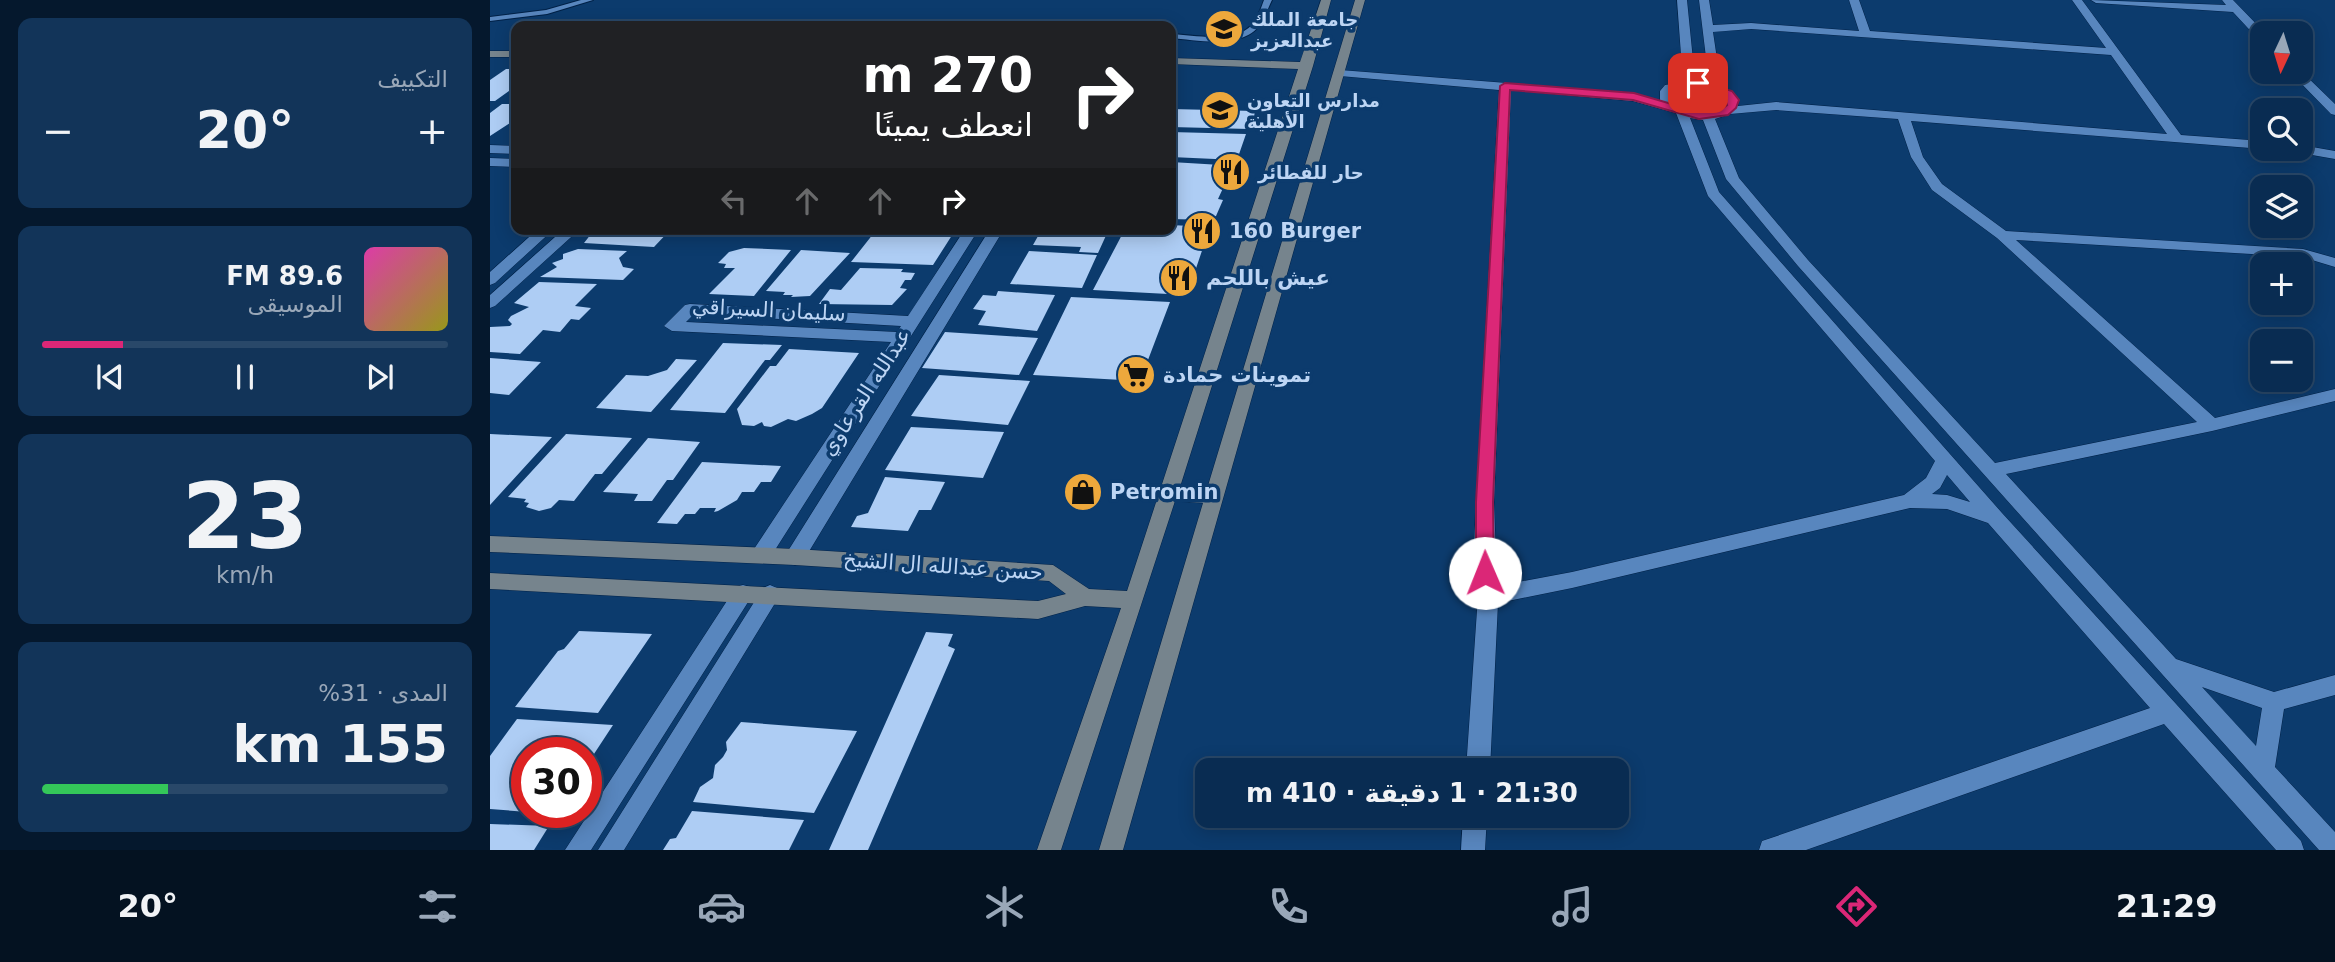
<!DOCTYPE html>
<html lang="ar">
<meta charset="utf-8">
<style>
:root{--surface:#092c52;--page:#123459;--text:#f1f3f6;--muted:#99a7b8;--line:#294869;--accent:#db2777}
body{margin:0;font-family:"DejaVu Sans","Noto Naskh Arabic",sans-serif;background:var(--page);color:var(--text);direction:rtl;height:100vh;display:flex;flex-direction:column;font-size:26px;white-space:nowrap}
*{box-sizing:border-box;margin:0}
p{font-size:23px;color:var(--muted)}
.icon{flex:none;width:38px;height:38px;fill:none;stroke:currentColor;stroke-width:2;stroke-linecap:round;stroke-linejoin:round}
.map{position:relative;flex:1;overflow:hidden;direction:ltr}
.drawer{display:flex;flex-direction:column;gap:18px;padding:18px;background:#05182d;width:490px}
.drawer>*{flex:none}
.top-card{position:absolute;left:21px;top:21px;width:665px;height:214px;border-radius:14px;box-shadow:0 4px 18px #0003,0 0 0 2px var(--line);direction:rtl;background:#202124;color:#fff;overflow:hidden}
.needle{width:46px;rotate:184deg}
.buttons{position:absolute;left:1760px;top:21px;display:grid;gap:14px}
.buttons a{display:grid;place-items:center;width:63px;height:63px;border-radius:14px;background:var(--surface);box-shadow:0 4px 18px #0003,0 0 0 2px var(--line);font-size:35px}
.speed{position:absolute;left:21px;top:737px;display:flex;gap:14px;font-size:35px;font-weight:700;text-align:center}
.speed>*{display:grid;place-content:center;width:91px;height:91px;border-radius:50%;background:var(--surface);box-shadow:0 4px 18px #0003,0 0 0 2px var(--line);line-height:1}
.speed .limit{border:10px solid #d22;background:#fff;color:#111}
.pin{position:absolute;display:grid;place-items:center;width:60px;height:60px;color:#fff;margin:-30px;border-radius:14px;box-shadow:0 4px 10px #0006}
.me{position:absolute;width:77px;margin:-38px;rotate:359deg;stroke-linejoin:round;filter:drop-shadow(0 0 5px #0008)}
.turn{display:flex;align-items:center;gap:24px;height:147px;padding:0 28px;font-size:32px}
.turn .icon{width:91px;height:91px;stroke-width:2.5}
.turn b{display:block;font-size:49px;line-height:60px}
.lanes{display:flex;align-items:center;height:66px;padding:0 28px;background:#0003;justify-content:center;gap:35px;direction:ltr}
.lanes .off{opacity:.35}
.big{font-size:52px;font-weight:700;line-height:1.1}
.drawer .tile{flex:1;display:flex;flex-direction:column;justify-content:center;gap:10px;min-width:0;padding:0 24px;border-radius:14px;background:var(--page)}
.drawer .dial{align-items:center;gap:0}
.dial b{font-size:91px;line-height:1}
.song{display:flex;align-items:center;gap:21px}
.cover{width:84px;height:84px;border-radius:10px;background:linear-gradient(135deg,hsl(320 70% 55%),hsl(60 70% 35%))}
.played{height:7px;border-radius:4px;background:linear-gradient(90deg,var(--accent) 20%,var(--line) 20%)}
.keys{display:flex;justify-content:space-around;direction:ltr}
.heat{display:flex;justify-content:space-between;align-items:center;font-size:38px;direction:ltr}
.charge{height:10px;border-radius:5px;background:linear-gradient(90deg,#34c759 31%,var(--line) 0)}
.trip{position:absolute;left:705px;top:758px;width:434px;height:70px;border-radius:14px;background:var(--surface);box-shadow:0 4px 18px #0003,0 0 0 2px var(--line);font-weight:700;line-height:70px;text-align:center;direction:rtl}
.dock{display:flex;height:112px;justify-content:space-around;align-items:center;background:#041221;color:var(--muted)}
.dock .icon{width:49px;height:49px}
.dock .on{color:var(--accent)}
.dock b{font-size:32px;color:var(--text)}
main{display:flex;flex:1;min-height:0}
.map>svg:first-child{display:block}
.building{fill:#aecdf4}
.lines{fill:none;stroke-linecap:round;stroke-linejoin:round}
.lane-casing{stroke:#002147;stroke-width:2}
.street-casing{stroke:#002147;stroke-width:1}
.secondary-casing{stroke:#002147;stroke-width:1}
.lane{fill:#5886be;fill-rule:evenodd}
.street{fill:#5886be;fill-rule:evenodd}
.secondary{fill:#76848d;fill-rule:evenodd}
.route{fill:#db2777;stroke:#8e194d;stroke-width:2}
.labels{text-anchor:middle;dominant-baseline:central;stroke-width:7;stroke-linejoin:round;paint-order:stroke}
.far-poi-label{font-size:18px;font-weight:bold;fill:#bdd5f4;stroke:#0c3b6d;text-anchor:start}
.poi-label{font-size:21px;font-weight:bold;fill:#bdd5f4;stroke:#0c3b6d;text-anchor:start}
.street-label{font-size:21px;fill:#bdd5f4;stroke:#0c3b6d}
</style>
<main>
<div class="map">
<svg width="1845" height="850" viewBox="0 0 1845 850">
<rect width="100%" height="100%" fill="#0c3b6d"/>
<path class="building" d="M16 69H26V86L5 101H0V80Z
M12 104H26V119L0 136V113Z
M681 109 765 111 764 117H769L767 125 761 124 759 129 681 127Z
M681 132 756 134 747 160 681 157Z
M681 162 748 166 739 185 734 186 728 199 733 200 726 216 720 220 681 219Z
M681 225 720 227 697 295 603 290 635 229H681Z
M105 229H181L164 247 94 243Z
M321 229H377L373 235Z
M387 229H466L443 265 361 262Z
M552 229H619L608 253 589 252 591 247 543 245Z
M254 248 301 250 264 296 219 294 245 268H234L236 264 228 263 239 252Z
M88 249 137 251 129 258 133 267 144 269 133 280 50 277 67 267 62 263 73 259V254Z
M311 250 360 253 320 296 301 297 303 295H293L295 292 276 291Z
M539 251 607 255 592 288 520 284Z
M370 268 413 269 411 272 425 273 421 280H415L410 288 417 289 402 305 329 304 340 289 351 290Z
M49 282 107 284 85 306 101 308 89 320 81 319 70 332 53 330 30 354 0 352V327L20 326 22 324 18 320 21 316 39 307 24 303Z
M508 291 565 295 547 331 488 325 496 311 483 309 493 295 506 296Z
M581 297 680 302 650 381 543 375Z
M455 332 548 338 529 375 432 368Z
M233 343 292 345 280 360H275L235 413 180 410Z
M299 349 369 353 332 408 322 414 306 421 298 419 281 427 274 426 272 422 264 426 252 425 247 409 280 366H286Z
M0 358 51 362 19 395 0 393Z
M186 359 207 360 161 412 106 408 136 375 158 376 177 370Z
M449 375 540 381 518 425 421 416Z
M421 427 514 432 493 478 395 470Z
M0 434 62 437 0 505Z
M76 434 142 438 112 474H105L84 501 69 500 61 508 49 511 36 507 39 503 34 502 36 499 18 497Z
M158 438 210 442 183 480H177L162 501H144L148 494 113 492Z
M212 462 291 466 281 482H271L264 492H252L247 500 228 511 224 512 226 508H210L205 514H195L187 524 167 523Z
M395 477 455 482 441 510H429L418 531 361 527 367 516 378 513Z
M89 631 162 634 108 713 25 707 68 651 74 649Z
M436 632 463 634 458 646 465 649 378 850H339Z
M27 719 123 725 102 757H96V752H37V812L0 809V756Z
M251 722 367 731 324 813 203 802 210 787 223 778 225 765 233 757 237 750 236 742Z
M202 811 314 820 299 850H173L180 839 186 838Z
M0 824 59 826 44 850H0Z"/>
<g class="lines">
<defs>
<path id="lane" d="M91 0H103L57 14 0 21V17L56 10Z
M774 0H782C778 8 775 18 770 25 751 50 707 40 681 38V34C705 35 743 44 762 25 768 18 771 8 774 0Z"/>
<path id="street" d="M1187 0H1197L1205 80 1219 82 1209 0H1219L1223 25 1261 23 1369 31 1359 0H1369L1380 31 1616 48 1582 0H1592L1691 135 1773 141V149L1421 121 1433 157 1452 184 1516 231 1813 249 1845 258V267L1812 257 1526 240 1725 418 1845 389V401L1722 431 1516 474 1686 659 1784 692 1845 675V695L1794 709 1785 767 1845 832V850H1829L1308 266 1236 179 1213 120 1200 118 1229 192 1512 513 1811 841 1814 850H1786L1674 724 1316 850H1269L1272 841 1281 838 1660 708 1498 523 1457 509 1420 508 1082 588 1008 603 1000 770H976L988 596 984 547 986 502 1009 90 850 76 844 73 850 70 1144 93 1170 101V91L1175 85 1193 82ZM1261 29 1621 55 1677 134 1286 102 1248 106 1247 97 1231 86 1223 32ZM1208 87 1228 93 1237 101 1236 105C1219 118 1197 113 1182 99L1183 91ZM1021 90 1143 101 1186 113 1218 196 1445 461 1436 478 1414 495 1082 572 1007 586 1004 502ZM1286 110 1408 119 1421 157 1442 190 1507 238 1707 422 1505 463 1318 260 1249 178 1225 119 1240 114ZM1457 475 1480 502 1457 495 1442 494 1450 488ZM1712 687 1772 708 1766 746Z
M1601 0 1736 5 1732 0H1743L1775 33 1773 41 1769 40 1743 12 1606 3Z
M1811 71 1845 104V115L1841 114 1800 72Z
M0 145 26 146V154L0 153Z
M1811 145 1845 151V159L1805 152 1804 149H1811Z
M0 158 26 159V167L0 166Z
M48 229H64L5 283 0 285V272Z
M74 229H90L5 306 0 308V295Z
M475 229H489L278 561 271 563 264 561 261 555 264 549 401 342 182 331 174 326 195 305 200 304 418 316ZM204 314 411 326 407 332 196 322Z
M500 229H514L312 563 305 565 298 563 295 557 298 551Z
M253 585 260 587 263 593 260 599 101 850H75L246 587Z
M280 585 287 588 290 594 287 600 134 850H108L273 588Z
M973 816H997L995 850H971Z"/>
<path id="secondary" d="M831 0H841L823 66 690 487 717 489 865 0H875L633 850H609L713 503 685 501 571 850H547L631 608 595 606 548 619 0 589V573L548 601 576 594 559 581 305 565 0 552V536L305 549 563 565 599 589 637 591 808 69 681 64V58L810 62Z
M0 51H26V57H0Z"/>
</defs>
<use href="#lane" class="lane-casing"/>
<use href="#street" class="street-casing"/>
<use href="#secondary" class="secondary-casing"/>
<use href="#lane" class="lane"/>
<use href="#street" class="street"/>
<use href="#secondary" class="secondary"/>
</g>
<path class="route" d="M1208 80 1242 91 1249 100 1246 108 1238 115 1209 119 1143 100 1020 90 1003 502 1004 573 1001 579H989L986 573V502L1010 86 1015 83 1144 93 1209 112 1230 110 1237 105 1234 96 1204 85 1203 83Z"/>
<defs>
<symbol id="university-disc" viewBox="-11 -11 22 22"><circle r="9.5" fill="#eda83c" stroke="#0c3b6d"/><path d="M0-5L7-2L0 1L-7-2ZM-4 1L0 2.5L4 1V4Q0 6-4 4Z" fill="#111"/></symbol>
<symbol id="school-disc" viewBox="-11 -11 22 22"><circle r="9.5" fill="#eda83c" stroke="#0c3b6d"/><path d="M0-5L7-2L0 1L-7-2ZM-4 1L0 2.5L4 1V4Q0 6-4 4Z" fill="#111"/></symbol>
<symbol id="restaurant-disc" viewBox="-11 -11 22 22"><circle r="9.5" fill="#eda83c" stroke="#0c3b6d"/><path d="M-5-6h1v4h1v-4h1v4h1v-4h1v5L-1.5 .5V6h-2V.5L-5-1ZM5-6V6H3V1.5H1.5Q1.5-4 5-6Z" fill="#111"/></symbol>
<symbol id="supermarket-disc" viewBox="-11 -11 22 22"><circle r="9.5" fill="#eda83c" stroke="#0c3b6d"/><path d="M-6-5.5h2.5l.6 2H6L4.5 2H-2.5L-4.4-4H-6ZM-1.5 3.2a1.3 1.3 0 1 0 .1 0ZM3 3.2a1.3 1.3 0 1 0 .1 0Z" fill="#111"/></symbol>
<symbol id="shop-disc" viewBox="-11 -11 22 22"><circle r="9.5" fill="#eda83c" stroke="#0c3b6d"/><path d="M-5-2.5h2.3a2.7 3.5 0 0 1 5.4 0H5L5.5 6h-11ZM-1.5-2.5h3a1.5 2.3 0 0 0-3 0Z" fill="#111"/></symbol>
</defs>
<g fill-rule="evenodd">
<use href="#university-disc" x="712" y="7" width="44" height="44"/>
<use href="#school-disc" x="708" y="88" width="44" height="44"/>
<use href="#restaurant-disc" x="719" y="150" width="44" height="44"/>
<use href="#restaurant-disc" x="690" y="209" width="44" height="44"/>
<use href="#restaurant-disc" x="667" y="256" width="44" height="44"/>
<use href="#supermarket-disc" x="624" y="353" width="44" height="44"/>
<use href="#shop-disc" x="571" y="470" width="44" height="44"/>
</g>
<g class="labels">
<g class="far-poi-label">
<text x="761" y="19">جامعة الملك<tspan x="761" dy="21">عبدالعزيز</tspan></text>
<text x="757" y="100">مدارس التعاون<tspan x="757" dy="21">الأهلية</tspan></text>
<text x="768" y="172">حار للفطائر</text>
</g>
<g class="poi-label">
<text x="739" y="231">160 Burger</text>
<text x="716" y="278">عيش باللحم</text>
<text x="673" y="375">تموينات حمادة</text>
<text x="620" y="492">Petromin</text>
</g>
<g class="street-label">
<text transform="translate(279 310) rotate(3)">سليمان السيراقي</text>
<text transform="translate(376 392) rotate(-57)">عبدالله القرعاوي</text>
<text transform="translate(453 566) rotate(4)">حسن عبدالله ال الشيخ</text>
</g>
</g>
</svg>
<div class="buttons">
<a><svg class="needle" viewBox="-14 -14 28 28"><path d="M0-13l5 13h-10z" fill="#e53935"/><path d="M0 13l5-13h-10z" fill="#99a7b8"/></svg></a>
<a><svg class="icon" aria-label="search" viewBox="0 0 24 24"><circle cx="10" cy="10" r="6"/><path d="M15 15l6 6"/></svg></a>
<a><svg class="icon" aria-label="layers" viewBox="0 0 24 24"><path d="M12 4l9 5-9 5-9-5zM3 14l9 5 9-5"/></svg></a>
<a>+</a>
<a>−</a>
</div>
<div class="speed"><div class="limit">30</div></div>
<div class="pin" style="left:1208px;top:83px;background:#d93025"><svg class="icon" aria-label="arrive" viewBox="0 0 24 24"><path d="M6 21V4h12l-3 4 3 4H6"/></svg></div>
<svg class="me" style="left:995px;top:573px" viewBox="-20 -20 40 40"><circle r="19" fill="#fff"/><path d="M0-13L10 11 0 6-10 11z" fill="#db2777"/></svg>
<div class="trip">21:30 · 1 دقيقة · 410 m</div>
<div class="top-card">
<div class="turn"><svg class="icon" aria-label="right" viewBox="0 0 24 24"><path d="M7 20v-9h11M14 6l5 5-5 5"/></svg><div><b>270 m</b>انعطف يمينًا</div></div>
<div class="lanes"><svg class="icon off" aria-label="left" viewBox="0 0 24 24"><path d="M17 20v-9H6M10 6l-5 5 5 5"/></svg><svg class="icon off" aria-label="ahead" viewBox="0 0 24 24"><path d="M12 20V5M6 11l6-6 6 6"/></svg><svg class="icon off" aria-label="ahead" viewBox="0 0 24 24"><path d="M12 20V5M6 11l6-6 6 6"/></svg><svg class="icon" aria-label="right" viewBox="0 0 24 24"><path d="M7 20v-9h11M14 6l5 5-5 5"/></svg></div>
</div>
</div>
<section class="drawer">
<div class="tile"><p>التكييف</p>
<div class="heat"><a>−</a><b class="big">20°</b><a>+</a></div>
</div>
<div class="tile">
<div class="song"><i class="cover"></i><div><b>89.6 FM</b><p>الموسيقى</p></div></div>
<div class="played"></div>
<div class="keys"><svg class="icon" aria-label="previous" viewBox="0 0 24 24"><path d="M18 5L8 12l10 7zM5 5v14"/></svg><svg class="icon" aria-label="pause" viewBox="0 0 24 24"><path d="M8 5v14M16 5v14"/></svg><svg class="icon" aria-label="next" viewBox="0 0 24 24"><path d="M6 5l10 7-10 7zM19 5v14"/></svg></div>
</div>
<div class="tile dial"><b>23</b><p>km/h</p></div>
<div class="tile"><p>المدى · 31%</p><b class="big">155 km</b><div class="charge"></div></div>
</section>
</main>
<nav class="dock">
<b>21:29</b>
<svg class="icon on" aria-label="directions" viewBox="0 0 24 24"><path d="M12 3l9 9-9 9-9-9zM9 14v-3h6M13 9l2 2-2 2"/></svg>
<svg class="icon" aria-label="music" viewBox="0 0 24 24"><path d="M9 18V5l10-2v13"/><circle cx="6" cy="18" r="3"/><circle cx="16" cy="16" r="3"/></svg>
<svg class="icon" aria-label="phone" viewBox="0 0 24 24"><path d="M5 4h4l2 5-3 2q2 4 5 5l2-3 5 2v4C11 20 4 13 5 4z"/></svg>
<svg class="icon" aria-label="climate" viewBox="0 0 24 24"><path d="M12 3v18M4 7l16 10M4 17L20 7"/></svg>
<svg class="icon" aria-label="car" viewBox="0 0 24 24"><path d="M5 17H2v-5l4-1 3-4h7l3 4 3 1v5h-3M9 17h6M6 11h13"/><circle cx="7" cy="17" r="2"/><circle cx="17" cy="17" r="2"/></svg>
<svg class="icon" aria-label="filters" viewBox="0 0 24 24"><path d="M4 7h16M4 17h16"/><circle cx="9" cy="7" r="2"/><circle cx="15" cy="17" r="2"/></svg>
<b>20°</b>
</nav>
